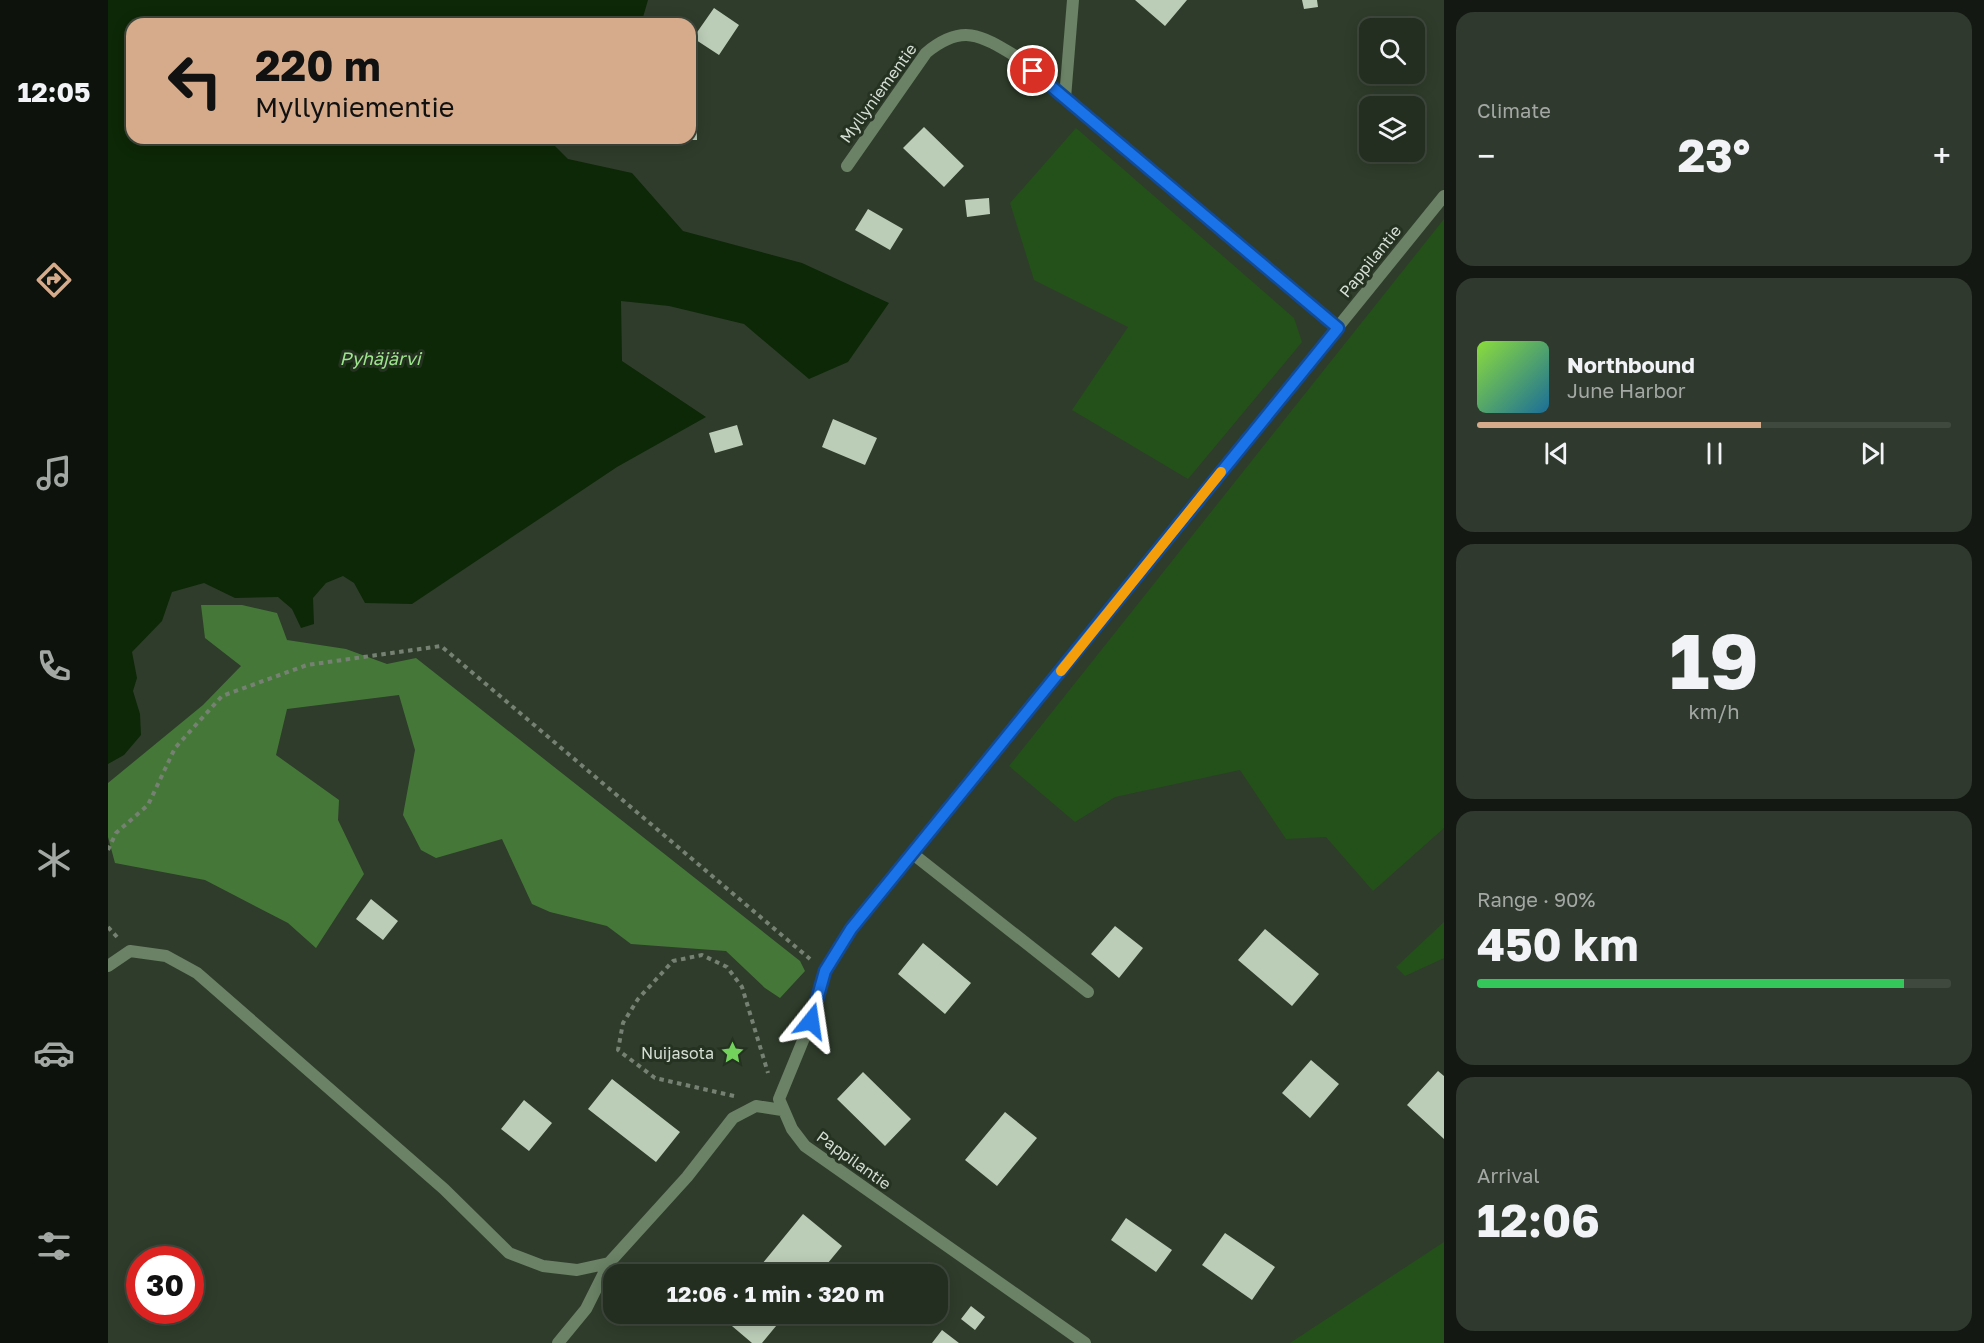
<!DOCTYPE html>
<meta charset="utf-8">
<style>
:root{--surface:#232d20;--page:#2f392d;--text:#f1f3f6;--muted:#a3a8a5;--line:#40493e;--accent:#d6ab8b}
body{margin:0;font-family:"Golos Text",sans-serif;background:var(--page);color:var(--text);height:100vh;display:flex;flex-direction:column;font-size:22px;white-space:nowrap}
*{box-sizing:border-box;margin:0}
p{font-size:20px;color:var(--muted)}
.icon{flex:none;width:33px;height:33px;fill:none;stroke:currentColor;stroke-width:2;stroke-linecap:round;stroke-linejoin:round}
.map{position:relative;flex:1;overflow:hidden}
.details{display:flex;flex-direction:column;gap:12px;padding:12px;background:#131912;width:540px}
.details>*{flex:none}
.hud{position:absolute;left:18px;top:18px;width:570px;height:126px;border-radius:18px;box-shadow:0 3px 15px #0003,0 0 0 2px var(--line);background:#d6ab8b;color:#111;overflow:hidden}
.buttons{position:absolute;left:1251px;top:18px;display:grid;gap:12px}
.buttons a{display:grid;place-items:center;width:66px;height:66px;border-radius:12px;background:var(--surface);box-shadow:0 3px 15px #0003,0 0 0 2px var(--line);font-size:30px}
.speed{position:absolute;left:18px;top:1246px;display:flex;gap:12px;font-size:30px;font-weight:700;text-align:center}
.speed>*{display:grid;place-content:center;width:78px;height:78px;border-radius:50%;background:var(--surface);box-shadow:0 3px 15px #0003,0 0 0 2px var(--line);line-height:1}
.speed .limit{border:9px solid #d22;background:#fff;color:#111}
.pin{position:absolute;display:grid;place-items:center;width:51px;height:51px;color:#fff;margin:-26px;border:3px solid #fff;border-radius:50%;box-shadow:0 2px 6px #0007}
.me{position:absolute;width:66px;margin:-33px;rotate:15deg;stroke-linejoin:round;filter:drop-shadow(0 0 4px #0008)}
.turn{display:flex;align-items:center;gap:21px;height:126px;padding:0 30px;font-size:27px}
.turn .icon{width:78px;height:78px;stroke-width:2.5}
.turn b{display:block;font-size:42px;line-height:51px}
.big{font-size:45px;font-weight:700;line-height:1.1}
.details .widget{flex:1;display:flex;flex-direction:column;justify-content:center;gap:9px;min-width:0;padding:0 21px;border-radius:18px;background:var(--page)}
.details .dial{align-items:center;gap:0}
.dial b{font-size:78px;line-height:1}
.song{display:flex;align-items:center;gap:18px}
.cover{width:72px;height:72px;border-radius:9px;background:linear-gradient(135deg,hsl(90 70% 55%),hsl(200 70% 35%))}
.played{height:6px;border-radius:3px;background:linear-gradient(90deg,var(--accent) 60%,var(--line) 60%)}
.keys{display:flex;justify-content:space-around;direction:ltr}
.heat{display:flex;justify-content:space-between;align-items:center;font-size:33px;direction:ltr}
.charge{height:9px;border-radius:4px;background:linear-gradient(90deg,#34c759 90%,var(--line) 0)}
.trip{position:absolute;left:495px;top:1264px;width:345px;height:60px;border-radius:18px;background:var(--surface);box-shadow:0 3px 15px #0003,0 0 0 2px var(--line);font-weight:700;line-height:60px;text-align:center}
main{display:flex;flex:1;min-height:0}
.tab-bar{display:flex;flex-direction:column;width:108px;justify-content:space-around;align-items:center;background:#0e120d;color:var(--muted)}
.tab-bar .icon{width:42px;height:42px}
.tab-bar .active{color:var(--accent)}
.tab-bar b{font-size:27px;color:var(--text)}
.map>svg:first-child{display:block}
.green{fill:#245119}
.forest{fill:#457838}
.water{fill:#0d2806}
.building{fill:#bbccb7}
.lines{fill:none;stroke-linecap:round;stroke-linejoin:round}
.path{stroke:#768173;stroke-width:4;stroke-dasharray:4.5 4.5;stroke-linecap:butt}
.street{stroke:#6b8266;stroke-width:12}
.route-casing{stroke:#114b97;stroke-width:15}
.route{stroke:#1a73e8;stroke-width:10}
.slow{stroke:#f59e0b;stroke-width:10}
.labels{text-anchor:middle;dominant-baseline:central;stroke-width:6;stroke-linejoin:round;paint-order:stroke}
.street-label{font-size:16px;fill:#d5ded3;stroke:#253222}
.poi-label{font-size:16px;fill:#d5ded3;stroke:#253222;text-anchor:end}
.water-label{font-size:18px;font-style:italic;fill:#9de58c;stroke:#253222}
</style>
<main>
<nav class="tab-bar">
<b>12:05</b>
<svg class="icon active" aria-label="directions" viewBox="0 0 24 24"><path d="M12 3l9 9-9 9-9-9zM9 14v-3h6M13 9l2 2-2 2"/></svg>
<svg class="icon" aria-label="music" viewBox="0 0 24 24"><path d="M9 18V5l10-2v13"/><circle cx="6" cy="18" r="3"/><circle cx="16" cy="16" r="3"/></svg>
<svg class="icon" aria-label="phone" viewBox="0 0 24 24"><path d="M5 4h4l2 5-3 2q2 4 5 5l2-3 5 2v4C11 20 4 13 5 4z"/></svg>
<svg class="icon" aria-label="climate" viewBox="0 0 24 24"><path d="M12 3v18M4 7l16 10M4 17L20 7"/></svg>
<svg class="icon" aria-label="car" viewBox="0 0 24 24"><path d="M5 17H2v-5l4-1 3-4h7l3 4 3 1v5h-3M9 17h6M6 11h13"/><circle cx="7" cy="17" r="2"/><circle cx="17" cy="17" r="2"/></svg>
<svg class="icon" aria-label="filters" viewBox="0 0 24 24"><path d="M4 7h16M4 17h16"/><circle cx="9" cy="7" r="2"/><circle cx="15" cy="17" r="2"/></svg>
</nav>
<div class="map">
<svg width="1336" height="1343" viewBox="0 0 1336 1343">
<rect width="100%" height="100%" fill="#2f3c2b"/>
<path class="green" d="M968 128 1186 318 1194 342 1080 479 964 410 1020 327 926 280 902 203Z
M1336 219V828L1265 891 1218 837 1178 839 1132 770 1007 797 967 822 901 766Z
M1336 922V958L1297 976 1288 967Z
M1336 1242V1343H1182Z"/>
<path class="forest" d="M93 605H134L169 613 179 640 238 649 279 664 308 658 692 961 697 971 672 998 657 988 618 951 523 944 499 926 442 912 424 904 394 839 328 858 313 850 295 815 307 750 291 695 179 709 168 755 231 800 230 820 256 874 208 948 180 923 97 880 7 863 0 837V783L95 705 133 666 97 638Z"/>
<path class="water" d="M0 0H540L533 24H24V138H439L460 159 524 173 575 231 694 263 781 303 740 362 701 379 636 324 561 306 513 301 514 361 598 417 509 467 304 604 257 603 246 583 235 576 218 583 205 598 206 624 193 628 184 609 170 597 127 598 96 583 64 592 54 621 24 652 29 678 25 691 32 714 33 735 16 755 0 764Z"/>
<path class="building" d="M1027 0H1079L1057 26Z
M1194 0H1209L1210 7 1196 9Z
M606 8 631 25 611 55 585 38Z
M582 84H588L589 140H582Z
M816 127 856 166 836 187 795 148Z
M529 138H557V140H529Z
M881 198 882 214 859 217 857 200Z
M760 209 795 229 782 250 747 230Z
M725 419 769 438 757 465 714 447Z
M629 425 635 445 607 453 601 433Z
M263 899 290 921 275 940 248 919Z
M1007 926 1035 948 1011 978 983 954Z
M1157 929 1211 974 1184 1006 1130 960Z
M815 943 863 983 837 1014 790 974Z
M1203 1060 1231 1084 1202 1118 1174 1093Z
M1330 1071 1336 1076V1139L1299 1105Z
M755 1072 803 1119 777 1146 729 1099Z
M504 1079 572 1132 548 1162 480 1109Z
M416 1100 444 1123 421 1151 393 1129Z
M897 1112 929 1138 889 1186 857 1160Z
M695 1214 734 1246 710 1275H645Z
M1018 1218 1064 1250 1048 1272 1003 1240Z
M1117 1233 1167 1267 1144 1300 1094 1265Z
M863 1306 877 1317 867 1330 853 1319Z
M612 1314H678L654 1343H644L611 1315Z
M834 1330 851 1343H824Z"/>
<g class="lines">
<path class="path" d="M0 850 8 833 40 805 67 748 114 696 199 665 333 646 702 959
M0 927 9 937
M626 1096 547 1078 510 1050 515 1023 530 999 565 961 594 955 619 967 634 987 660 1073"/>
<path class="street" d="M957 98 965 0
M739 166 818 53C854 23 873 35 909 57L1230 328
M805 854 980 992
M0 966 22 951 58 956 89 973 336 1189 401 1253 435 1266 469 1270 501 1263
M450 1343 478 1309 501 1263 579 1177 625 1118 648 1106 674 1110
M977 1343 697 1146 684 1129 671 1099 703 1021 717 971 743 929 1336 196"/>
</g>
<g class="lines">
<defs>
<path id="route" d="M703 1021 717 971 743 929 1230 328 925 71"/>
</defs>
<use href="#route" class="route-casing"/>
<use href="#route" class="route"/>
<path class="slow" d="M953 671 1113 472"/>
</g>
<defs>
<symbol id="sight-bare" viewBox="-9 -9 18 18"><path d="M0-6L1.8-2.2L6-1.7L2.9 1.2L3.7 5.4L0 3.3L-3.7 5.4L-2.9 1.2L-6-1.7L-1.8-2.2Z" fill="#73d25c" stroke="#253222" stroke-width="2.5" paint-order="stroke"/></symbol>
</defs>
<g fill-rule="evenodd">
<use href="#sight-bare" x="608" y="1036" width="33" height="33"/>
</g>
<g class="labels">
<g class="street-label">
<text transform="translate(770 93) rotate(-54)">Myllyniementie</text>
<text transform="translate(1262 261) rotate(-51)">Pappilantie</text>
<text transform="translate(746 1160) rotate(36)">Pappilantie</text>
</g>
<g class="poi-label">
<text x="606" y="1053">Nuijasota</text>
</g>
<g class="water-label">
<text x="272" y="358">Pyhäjärvi</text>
</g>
</g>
</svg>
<div class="buttons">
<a><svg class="icon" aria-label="search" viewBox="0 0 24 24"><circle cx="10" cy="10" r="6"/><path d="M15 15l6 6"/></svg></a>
<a><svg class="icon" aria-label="layers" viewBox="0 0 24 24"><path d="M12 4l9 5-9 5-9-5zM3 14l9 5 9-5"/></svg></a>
</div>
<div class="speed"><div class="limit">30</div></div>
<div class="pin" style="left:925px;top:71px;background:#d93025"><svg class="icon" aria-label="arrive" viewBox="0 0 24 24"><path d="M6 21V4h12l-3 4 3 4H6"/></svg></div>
<svg class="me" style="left:703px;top:1021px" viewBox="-20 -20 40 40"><path d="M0-17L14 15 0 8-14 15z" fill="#1a73e8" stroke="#fff" stroke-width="4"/></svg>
<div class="trip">12:06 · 1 min · 320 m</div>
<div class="hud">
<div class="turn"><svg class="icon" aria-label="left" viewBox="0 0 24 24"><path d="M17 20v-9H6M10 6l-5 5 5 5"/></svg><div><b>220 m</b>Myllyniementie</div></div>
</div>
</div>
<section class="details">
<div class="widget"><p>Climate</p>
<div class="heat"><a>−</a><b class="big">23°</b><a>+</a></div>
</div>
<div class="widget">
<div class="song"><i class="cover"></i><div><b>Northbound</b><p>June Harbor</p></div></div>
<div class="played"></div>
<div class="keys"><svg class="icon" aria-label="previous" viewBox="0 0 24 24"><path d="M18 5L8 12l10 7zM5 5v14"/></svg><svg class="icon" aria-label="pause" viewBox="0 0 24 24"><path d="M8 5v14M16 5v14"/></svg><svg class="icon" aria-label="next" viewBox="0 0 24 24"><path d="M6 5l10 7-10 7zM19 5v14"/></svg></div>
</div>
<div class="widget dial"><b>19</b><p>km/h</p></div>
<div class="widget"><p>Range · 90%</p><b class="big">450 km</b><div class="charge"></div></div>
<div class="widget"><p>Arrival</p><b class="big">12:06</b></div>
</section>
</main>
